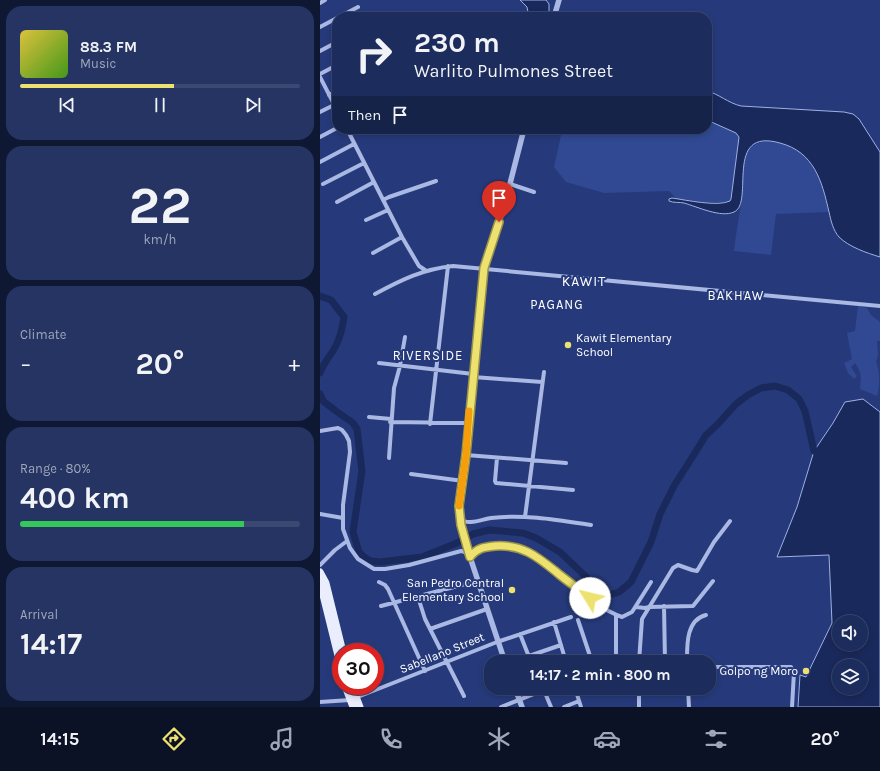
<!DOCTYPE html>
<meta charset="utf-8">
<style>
:root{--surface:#1c2c5c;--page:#253462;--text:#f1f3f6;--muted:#a0a7bb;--line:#3a4872;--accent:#ede16f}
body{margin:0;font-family:Karla,sans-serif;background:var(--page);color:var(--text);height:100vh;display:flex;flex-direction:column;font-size:15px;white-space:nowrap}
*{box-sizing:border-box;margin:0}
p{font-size:13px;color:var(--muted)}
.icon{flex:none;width:22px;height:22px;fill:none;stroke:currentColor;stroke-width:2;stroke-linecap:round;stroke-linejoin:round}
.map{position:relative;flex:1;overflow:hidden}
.panel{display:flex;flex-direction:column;gap:6px;padding:6px;background:#0f1833;width:320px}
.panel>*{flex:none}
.hud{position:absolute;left:12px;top:12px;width:380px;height:122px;border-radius:16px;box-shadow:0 2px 6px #0003,0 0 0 1px var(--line);background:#1c2c5c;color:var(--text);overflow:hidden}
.fabs{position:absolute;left:512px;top:615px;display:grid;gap:8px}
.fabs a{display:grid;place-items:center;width:36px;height:36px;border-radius:50%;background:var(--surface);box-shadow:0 2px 6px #0003,0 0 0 1px var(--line);font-size:20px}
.speed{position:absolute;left:12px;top:643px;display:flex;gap:8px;font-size:20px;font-weight:700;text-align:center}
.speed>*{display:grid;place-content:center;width:52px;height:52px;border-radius:50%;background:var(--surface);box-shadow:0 2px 6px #0003,0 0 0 1px var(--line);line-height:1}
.speed .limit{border:6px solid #d22;background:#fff;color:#111}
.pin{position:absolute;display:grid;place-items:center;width:34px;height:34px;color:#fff;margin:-41px -17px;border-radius:50% 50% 50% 0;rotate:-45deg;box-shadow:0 0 4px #0007}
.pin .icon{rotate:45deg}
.me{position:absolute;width:44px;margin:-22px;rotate:306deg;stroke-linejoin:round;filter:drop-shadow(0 0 3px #0008)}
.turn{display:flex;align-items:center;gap:14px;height:84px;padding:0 16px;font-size:18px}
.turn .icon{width:52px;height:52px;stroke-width:2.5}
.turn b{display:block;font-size:28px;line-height:34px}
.then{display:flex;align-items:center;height:38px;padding:0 16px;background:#0003;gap:8px;font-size:15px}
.big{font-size:30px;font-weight:700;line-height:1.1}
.panel .tile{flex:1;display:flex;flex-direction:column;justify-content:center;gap:6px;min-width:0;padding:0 14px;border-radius:16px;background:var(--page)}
.panel .dial{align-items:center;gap:0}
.dial b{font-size:52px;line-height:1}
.song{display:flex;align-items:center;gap:12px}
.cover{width:48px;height:48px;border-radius:6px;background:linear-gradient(135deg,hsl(50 70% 55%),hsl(100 70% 35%))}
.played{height:4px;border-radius:2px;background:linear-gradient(90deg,var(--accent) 55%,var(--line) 55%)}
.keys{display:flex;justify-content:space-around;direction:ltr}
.heat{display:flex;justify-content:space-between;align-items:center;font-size:22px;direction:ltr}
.charge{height:6px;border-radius:3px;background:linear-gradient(90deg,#34c759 80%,var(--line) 0)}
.trip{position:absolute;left:164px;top:655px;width:232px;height:40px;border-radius:16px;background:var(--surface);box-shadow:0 2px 6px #0003,0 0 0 1px var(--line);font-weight:700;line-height:40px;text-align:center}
.menu{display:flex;height:64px;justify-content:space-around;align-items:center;background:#0b1225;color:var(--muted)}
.menu .icon{width:28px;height:28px}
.menu .on{color:var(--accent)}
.menu b{font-size:18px;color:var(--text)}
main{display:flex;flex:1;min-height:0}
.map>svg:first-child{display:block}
.green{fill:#304992}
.water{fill:#1a295b;stroke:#9eb1e5;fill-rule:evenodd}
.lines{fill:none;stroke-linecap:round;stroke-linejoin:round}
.river{stroke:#1a295b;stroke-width:7}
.minor{stroke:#aab8e4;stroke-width:4}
.tertiary{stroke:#aab8e4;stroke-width:5.5}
.primary{stroke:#e9edfc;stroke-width:7}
.route-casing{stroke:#9a9248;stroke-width:10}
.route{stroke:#ede16f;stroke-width:7}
.slow{stroke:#f59e0b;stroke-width:7}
.poi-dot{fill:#ede16f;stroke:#263a7b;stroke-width:1.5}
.labels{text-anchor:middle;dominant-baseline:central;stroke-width:4;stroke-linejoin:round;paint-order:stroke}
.poi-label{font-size:12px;fill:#fff;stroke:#263a7b;text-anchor:end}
.street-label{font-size:12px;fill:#fff;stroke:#263a7b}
.neighbourhood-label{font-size:13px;letter-spacing:1px;fill:#fff;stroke:#263a7b}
.quarter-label{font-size:14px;letter-spacing:1px;fill:#fff;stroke:#263a7b}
</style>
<main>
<section class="panel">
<div class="tile">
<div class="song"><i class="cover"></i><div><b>88.3 FM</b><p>Music</p></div></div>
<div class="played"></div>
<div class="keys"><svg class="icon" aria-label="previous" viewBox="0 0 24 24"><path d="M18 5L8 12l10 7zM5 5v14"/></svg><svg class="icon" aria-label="pause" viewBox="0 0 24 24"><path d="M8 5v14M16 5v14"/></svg><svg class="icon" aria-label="next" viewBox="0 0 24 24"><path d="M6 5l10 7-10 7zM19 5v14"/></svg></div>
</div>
<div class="tile dial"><b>22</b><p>km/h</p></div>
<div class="tile"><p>Climate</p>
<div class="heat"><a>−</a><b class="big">20°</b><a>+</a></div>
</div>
<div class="tile"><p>Range · 80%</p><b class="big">400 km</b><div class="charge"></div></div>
<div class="tile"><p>Arrival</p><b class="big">14:17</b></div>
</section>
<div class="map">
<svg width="560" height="707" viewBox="0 0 560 707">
<rect width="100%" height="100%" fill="#263a7b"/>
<path class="green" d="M387 120 416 133 419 137 411 199 408 202H382L357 199 349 191 284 193 246 182 234 167 242 131 247 129H387Z
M448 141C491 144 500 176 509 212L456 214 451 255 414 251C416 233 419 216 422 198 425 176 416 143 448 141Z
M538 306 547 308 551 315 560 322V341H557L558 355 556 362C560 370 560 388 557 396L540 389C541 377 542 373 535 363L531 367 537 376 534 379 528 373 524 363 532 359 527 333 535 331Z"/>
<path class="water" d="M200 0H226L229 4V11L231 14 238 15 246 12 255 17H209L207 7Z
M387 91C399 94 408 103 421 106L524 112 533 114 539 119 560 152V257C547 253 529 247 519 237 513 230 511 221 509 212 502 181 494 152 460 143 403 127 435 203 414 212 401 218 378 207 364 203 359 202 354 203 349 201V199L352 198C366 200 398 207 410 201L411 199 419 137 416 133 387 120Z
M543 399 560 412V707H478L480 675 486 677 512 623 509 555 457 557 477 507 494 451 513 423 525 402ZM519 622H541V644H519ZM519 666H541V688H519Z"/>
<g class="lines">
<path class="river" d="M0 296 11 300 24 317C22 329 20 340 13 351 8 358 3 364 0 373
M0 394 3 401 16 411 33 423 37 429 42 471 33 532 39 552 44 557 50 561 60 562 102 557 137 543 153 534 169 530 203 533 216 538 240 552 286 596 299 592 311 582 331 542 340 514 354 486 378 448 386 435 397 425 416 404 428 395 441 388 455 386 468 390 479 399 485 411 494 451"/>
<path class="minor" d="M0 3 5 0
M19 17 38 7
M0 27 17 18
M0 51 17 42
M0 74 17 65
M0 77 17 110
M9 95 17 91
M0 112 14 105
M27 129 82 237 99 266 105 270
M0 137 17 128
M0 162 34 144
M3 184 44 163
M190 184 214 192
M63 200 69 197 116 181
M17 202 54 182
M46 220 68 210
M53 253 82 237
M55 294C81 280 103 269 133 266L560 306
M59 363 153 374
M153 377 222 382
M49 417 71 419
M70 422 148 423
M110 424 128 266
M0 431 18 428 22 430 26 435 29 441 30 452 23 505V529L30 548 38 559 54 569H65L89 565 141 551 145 552 148 556
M146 455 246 463
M69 458 74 388 80 366 85 337
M177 458 175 481 176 483 253 490
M91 474 143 481
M0 514 23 518
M205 517 224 372
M141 519C147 526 163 519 171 518 204 514 238 520 271 525
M150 557C157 549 164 547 175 546 227 543 255 601 302 617L312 612 331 582
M0 565 15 550 27 541
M59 582 65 585 68 589 105 671
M98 597 105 619 144 696
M61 606 157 581
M344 606 345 662
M316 607 325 608 329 607 373 606 393 581
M296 615V662
M258 620 272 662
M234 622 246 662
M110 629 167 609
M200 634 211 662
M209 656 241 645
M233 662 245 658
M319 662 322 619 353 568 358 565 372 570 377 571 394 542 410 521
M367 662C367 645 366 620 386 615
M389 667H471L474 672 472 707
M223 688 231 707
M255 688 261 707
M319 688V707
M368 688 369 707
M0 702 30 700 177 642 251 617
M181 707 229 688
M244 707 259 701"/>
<path class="tertiary" d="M234 17 239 0
M185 662 148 551 139 514 164 268 170 245 183 211 204 129
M195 688 202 707"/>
<path class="primary" d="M0 572 6 583 23 652
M0 583 21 668
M25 686 33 707
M32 686 40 707"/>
</g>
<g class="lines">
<defs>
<path id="route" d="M179 222 164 268 146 455 139 506 141 525 150 557C157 548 164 547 175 546 204 544 219 558 240 575 250 583 260 590 270 598"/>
</defs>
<use href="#route" class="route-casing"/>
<use href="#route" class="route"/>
<path class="slow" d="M139 506 146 455 149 411"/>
</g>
<g class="poi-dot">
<circle cx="248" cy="345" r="4"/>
<circle cx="192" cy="590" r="4"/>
<circle cx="486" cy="671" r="4"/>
</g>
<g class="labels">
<g class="poi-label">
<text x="256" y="338" text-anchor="start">Kawit Elementary<tspan x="256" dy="14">School</tspan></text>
<text x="184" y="583">San Pedro Central<tspan x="184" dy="14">Elementary School</tspan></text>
<text x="478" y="671">Golpo ng Moro</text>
</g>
<g class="street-label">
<text transform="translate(122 653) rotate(-22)">Sabellano Street</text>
</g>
<g class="neighbourhood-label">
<text x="416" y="295">BAKHAW</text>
<text x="237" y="304">PAGANG</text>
<text x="108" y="355">RIVERSIDE</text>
</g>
<g class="quarter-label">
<text x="264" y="281">KAWIT</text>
</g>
</g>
</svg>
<div class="fabs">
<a><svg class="icon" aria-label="sound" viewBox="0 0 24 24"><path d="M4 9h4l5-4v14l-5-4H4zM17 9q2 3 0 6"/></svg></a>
<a><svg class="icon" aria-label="layers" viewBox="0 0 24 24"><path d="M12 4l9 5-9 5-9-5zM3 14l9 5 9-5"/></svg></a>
</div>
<div class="speed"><div class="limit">30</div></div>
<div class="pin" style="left:179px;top:222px;background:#d93025"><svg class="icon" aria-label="arrive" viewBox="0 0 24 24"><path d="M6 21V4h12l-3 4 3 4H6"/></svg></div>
<svg class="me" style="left:270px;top:598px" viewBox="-20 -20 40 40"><circle r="19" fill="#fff"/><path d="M0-13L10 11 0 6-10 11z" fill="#ede16f"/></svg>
<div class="trip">14:17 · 2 min · 800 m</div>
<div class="hud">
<div class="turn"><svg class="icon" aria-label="right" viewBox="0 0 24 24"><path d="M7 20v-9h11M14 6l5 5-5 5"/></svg><div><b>230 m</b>Warlito Pulmones Street</div></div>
<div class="then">Then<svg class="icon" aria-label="arrive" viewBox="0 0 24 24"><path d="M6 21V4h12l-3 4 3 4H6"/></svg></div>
</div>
</div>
</main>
<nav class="menu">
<b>14:15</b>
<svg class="icon on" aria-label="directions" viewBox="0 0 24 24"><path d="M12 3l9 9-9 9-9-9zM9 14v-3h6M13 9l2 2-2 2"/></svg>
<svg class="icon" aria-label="music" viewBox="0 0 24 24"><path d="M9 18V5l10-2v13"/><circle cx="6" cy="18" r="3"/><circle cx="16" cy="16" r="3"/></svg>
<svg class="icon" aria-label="phone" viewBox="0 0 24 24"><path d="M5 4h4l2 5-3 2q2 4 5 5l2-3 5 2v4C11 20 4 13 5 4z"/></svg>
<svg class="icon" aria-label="climate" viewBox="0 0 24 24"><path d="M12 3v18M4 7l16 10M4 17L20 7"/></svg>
<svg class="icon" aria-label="car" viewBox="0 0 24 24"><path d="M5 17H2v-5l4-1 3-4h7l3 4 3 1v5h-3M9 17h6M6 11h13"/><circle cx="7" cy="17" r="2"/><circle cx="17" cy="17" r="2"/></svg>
<svg class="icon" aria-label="filters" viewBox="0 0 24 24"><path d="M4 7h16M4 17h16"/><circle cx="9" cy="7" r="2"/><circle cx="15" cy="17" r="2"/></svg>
<b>20°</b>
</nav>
